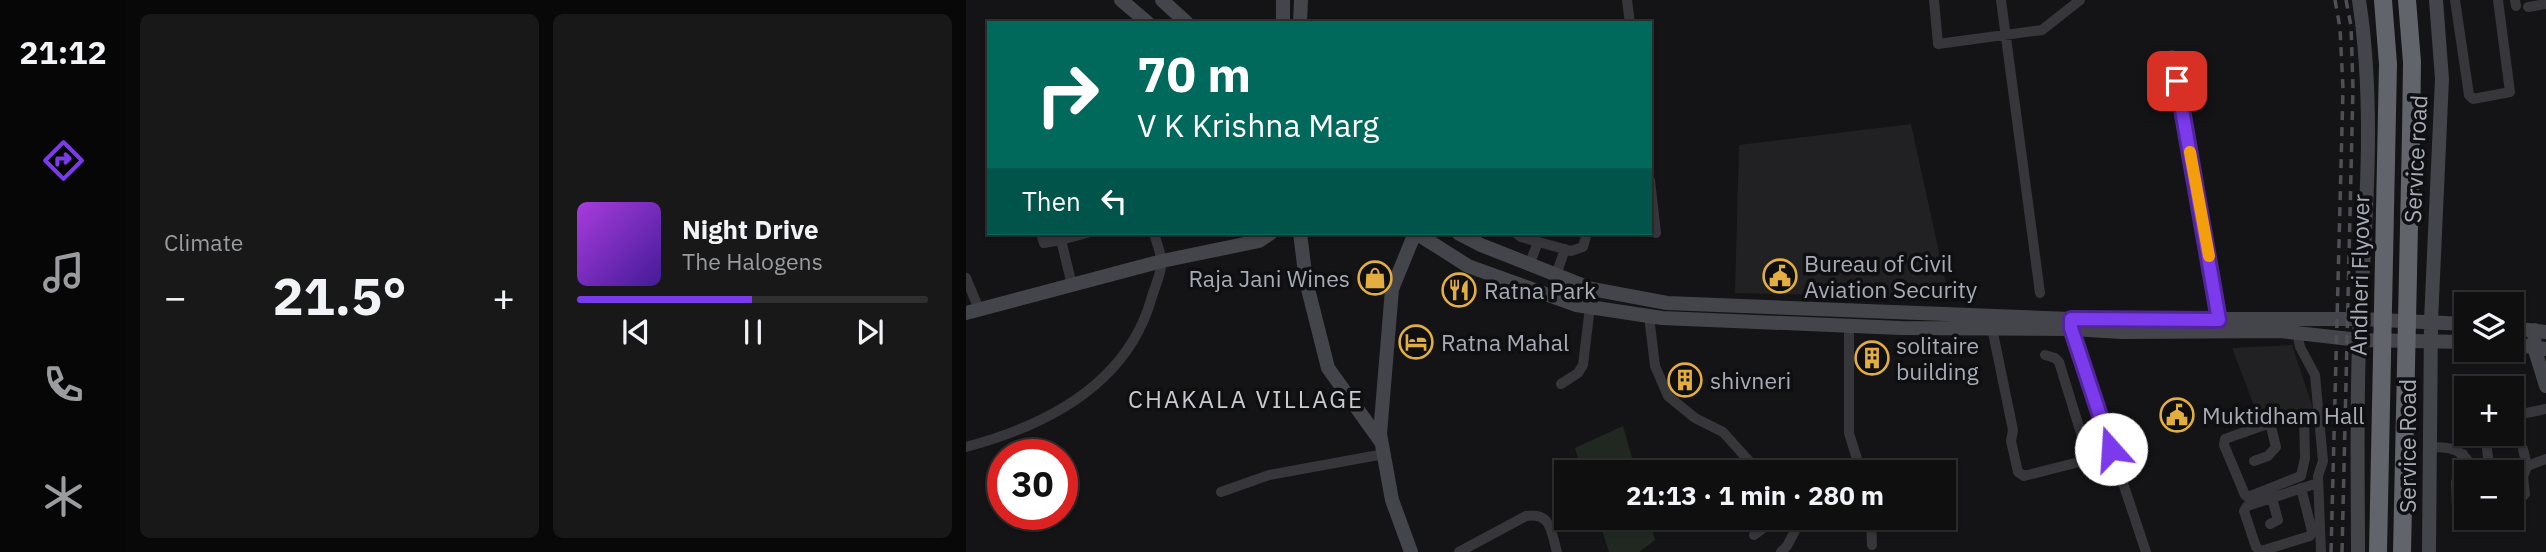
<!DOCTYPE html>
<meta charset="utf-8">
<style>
:root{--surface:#0f0f10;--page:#181819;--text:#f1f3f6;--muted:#9b9c9f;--line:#2f2f30;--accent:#7c3aed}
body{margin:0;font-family:"IBM Plex Sans",sans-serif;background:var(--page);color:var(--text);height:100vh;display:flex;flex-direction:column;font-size:26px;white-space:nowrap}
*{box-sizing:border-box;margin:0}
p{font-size:23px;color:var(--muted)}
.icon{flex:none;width:38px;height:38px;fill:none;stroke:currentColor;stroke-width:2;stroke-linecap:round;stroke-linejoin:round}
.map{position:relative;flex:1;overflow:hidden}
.sheet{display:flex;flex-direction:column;gap:14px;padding:14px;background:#080809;width:840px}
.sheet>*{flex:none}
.hud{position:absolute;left:21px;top:21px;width:665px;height:214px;border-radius:0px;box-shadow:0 2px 5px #0004,0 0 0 2px var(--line);background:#00695c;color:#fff;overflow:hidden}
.buttons{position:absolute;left:1488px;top:292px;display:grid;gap:14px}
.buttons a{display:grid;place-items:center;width:70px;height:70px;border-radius:0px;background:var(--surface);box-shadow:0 2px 5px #0004,0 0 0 2px var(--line);font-size:35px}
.speed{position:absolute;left:21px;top:439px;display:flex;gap:14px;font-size:35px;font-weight:700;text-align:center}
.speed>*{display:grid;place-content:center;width:91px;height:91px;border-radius:50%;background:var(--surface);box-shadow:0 2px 5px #0004,0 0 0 2px var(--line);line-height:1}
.speed .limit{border:10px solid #d22;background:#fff;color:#111}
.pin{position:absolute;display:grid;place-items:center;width:60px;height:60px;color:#fff;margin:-30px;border-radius:14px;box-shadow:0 4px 10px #0006}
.me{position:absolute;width:77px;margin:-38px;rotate:341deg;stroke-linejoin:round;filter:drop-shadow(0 0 5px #0008)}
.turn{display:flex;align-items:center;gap:24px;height:147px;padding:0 35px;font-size:32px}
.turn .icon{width:91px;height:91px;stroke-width:2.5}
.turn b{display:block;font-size:49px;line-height:60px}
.then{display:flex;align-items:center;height:66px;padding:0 35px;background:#0003;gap:14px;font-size:26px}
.big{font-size:52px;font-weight:700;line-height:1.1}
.sheet .tile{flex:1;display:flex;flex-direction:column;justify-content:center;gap:10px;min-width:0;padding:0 24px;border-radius:10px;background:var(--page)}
.song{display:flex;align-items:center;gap:21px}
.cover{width:84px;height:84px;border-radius:10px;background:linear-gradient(135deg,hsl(280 70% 55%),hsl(260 70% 35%))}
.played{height:7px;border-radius:4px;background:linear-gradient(90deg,var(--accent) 50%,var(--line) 50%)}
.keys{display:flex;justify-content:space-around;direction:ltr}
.heat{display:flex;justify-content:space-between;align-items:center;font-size:38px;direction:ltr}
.sheet .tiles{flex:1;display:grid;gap:14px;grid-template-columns:repeat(2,1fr)}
.trip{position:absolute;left:588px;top:460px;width:402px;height:70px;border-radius:0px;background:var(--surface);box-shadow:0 2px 5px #0004,0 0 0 2px var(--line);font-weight:700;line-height:70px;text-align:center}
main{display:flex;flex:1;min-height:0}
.tabs{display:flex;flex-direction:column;width:126px;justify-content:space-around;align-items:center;background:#060606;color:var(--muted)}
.tabs .icon{width:49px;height:49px}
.tabs .on{color:var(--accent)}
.tabs b{font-size:32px;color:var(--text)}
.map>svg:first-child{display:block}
.built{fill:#212123}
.green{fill:#212822}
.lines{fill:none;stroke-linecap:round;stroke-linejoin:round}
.street{stroke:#36363b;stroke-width:10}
.secondary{stroke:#44454a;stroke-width:14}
.rail{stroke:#4f5055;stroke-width:3.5;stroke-dasharray:9 7;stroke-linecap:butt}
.highway-bridge{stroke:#62646b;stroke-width:18}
.route-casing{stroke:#51269a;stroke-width:18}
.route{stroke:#7c3aed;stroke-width:12}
.slow{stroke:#f59e0b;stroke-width:12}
.labels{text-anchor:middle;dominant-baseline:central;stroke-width:7;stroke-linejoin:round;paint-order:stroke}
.street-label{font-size:23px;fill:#a7abb5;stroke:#0f0f11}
.poi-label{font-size:23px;fill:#a7abb5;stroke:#0f0f11;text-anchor:start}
.neighbourhood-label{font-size:24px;letter-spacing:2px;fill:#c8cad1;stroke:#0f0f11}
</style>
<main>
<nav class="tabs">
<b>21:12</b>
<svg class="icon on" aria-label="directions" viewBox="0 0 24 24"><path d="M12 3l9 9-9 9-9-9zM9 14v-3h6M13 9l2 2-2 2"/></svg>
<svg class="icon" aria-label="music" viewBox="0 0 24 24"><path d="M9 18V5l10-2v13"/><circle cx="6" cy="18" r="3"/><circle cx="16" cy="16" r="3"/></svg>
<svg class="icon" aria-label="phone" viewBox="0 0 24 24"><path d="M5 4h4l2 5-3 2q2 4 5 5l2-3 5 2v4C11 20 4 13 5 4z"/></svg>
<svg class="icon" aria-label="climate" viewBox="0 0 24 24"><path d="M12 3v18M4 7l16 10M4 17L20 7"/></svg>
</nav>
<section class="sheet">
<div class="tiles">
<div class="tile"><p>Climate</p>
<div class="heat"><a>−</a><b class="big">21.5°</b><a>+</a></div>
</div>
<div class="tile">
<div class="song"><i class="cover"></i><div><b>Night Drive</b><p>The Halogens</p></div></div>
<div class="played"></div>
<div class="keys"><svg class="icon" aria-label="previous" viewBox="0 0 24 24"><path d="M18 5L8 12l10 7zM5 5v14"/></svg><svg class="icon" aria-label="pause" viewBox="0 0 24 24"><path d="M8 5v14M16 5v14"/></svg><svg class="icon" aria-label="next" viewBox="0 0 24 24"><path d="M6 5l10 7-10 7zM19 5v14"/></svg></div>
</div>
</div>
</section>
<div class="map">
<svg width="1580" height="552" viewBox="0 0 1580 552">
<rect width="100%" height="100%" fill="#141416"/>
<path class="built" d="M945 124 983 298 769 293 773 145Z
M1326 345 1348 411 1294 421 1266 348Z"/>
<path class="green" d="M657 426 670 472H617L609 448Z
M632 518H683L689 540 673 552H643Z"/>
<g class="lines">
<path class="street" d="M661 0 664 23
M968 0 972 44 1076 30 1114 0
M1035 0 1074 293
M1489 0 1503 95 1507 99 1544 92 1532 0
M1549 0 1550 6
M1562 7 1580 4
M1206 55 1253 320
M684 180 690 233
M75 233 78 243 95 240
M550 233 555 237 605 251 617 247 621 233
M563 265 572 242
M590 275 599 249
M0 278 13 309
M106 285 95 240 121 233
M683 316 689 366 702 396 729 418 757 432 793 472
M883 326V433L895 472
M1105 327 1180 552
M1026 328 1047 430 1045 441 1052 472 1058 476 1117 461 1122 456
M1331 332 1334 347 1349 375 1357 461 1352 476 1355 552
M1079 355 1089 358 1093 362 1122 456 1145 449
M595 384 612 373 617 365 624 307
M1338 416 1339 458 1335 476 1282 497 1279 495 1258 445 1259 439 1304 423 1310 421 1353 413
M1545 416 1580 409
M1519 434 1524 472
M0 447C79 426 160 385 185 300 188 288 197 271 195 259 194 250 190 241 188 233
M1464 447C1481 447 1492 447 1503 462
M1557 449 1561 466
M1288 461 1302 456 1310 447 1304 423
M1335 488 1346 531 1344 536 1295 551 1290 547 1278 511 1281 506 1352 483
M255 492 303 475 418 454
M1545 501 1553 500 1559 494 1557 477 1561 466 1580 459
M1491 508 1490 483 1497 454
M905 518 906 545
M1304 524 1312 520 1306 498
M788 535 811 518
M493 552 560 516C586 512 585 532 591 552
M815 552 821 546 833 523 832 518"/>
<path class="secondary" d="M155 0 182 23
M196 0 221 23
M317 23V0
M334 23 335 0
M334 233 340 281 362 368 415 442
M450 233 502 266 610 305 696 318 935 328 1105 329 1156 332 1314 331 1393 340 1500 342
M492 233 515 245 626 289 701 303 1105 319H1394L1500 324
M0 313 196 261 293 241 305 233
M1545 328 1580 332
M1569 330 1568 347 1580 386
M1545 344 1580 349
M445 552 426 500 414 434 426 289 449 233
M1392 552C1392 474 1390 396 1394 318 1400 213 1409 105 1393 0
M1463 552 1465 321 1476 79 1470 0"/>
<path class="rail" d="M1365 552 1377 89 1374 28 1369 0
M1376 552 1387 88 1385 26 1380 0"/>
<path class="highway-bridge" d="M1412 552 1422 64 1417 0
M1436 552 1445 134 1446 62 1441 0"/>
</g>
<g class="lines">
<defs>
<path id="route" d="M1145 449 1105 328V319L1253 320 1211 81"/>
</defs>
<use href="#route" class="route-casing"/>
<use href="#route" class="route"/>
<path class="slow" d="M1224 152 1243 256"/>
</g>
<defs>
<symbol id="civic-ring" viewBox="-11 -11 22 22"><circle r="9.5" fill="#0f0f11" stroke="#e2ae41" stroke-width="1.5"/><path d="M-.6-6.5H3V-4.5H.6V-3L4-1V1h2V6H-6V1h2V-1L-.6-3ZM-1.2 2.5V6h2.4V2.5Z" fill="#e2ae41"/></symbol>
<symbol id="shop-ring" viewBox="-11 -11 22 22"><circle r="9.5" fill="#0f0f11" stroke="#e2ae41" stroke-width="1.5"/><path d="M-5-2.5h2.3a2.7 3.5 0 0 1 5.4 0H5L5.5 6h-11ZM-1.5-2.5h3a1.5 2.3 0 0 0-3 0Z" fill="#e2ae41"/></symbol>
<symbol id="restaurant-ring" viewBox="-11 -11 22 22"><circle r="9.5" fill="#0f0f11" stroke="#e2ae41" stroke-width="1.5"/><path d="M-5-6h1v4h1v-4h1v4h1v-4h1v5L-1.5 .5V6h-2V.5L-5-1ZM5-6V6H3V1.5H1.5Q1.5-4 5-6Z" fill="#e2ae41"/></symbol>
<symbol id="hotel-ring" viewBox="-11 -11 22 22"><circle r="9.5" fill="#0f0f11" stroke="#e2ae41" stroke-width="1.5"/><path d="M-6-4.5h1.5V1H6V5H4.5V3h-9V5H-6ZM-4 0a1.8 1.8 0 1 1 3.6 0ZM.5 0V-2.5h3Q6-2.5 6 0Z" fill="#e2ae41"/></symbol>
<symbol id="building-ring" viewBox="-11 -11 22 22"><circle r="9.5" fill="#0f0f11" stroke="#e2ae41" stroke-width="1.5"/><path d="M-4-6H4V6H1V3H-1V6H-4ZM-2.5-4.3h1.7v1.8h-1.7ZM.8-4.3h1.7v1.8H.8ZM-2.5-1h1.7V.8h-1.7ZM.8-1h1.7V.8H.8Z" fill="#e2ae41"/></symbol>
</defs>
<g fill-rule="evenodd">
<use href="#civic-ring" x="795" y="257" width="38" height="38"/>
<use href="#shop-ring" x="390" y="259" width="38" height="38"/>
<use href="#restaurant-ring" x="474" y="271" width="38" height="38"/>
<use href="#hotel-ring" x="431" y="323" width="38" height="38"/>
<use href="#building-ring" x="887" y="339" width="38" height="38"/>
<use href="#building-ring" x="700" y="361" width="38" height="38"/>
<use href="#civic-ring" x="1192" y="396" width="38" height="38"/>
</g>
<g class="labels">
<g class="street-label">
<text transform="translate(1449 159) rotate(-87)">Service road</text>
<text transform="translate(1393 275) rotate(-89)">Andheri Flyover</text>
<text transform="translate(1441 446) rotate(-90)">Service Road</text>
</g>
<g class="poi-label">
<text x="838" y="263">Bureau of Civil<tspan x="838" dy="26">Aviation Security</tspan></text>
<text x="384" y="278" text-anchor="end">Raja Jani Wines</text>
<text x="518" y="290">Ratna Park</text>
<text x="475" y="342">Ratna Mahal</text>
<text x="930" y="345">solitaire<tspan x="930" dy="26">building</tspan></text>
<text x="744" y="380">shivneri</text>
<text x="1236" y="415">Muktidham Hall</text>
</g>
<g class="neighbourhood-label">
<text x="280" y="399">CHAKALA VILLAGE</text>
</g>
</g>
</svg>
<div class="buttons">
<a><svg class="icon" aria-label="layers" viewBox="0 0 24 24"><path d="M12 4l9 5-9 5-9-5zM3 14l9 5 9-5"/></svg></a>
<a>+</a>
<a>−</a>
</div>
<div class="speed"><div class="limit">30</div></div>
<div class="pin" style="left:1211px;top:81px;background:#d93025"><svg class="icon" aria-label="arrive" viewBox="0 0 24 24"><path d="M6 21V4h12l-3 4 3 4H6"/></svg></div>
<svg class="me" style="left:1145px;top:449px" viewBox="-20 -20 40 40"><circle r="19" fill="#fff"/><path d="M0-13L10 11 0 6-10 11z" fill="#7c3aed"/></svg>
<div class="trip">21:13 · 1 min · 280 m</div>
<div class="hud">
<div class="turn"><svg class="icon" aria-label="right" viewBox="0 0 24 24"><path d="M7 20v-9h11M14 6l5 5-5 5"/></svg><div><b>70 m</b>V K Krishna Marg</div></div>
<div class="then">Then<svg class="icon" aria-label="left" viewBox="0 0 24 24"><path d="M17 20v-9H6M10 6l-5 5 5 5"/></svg></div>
</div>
</div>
</main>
